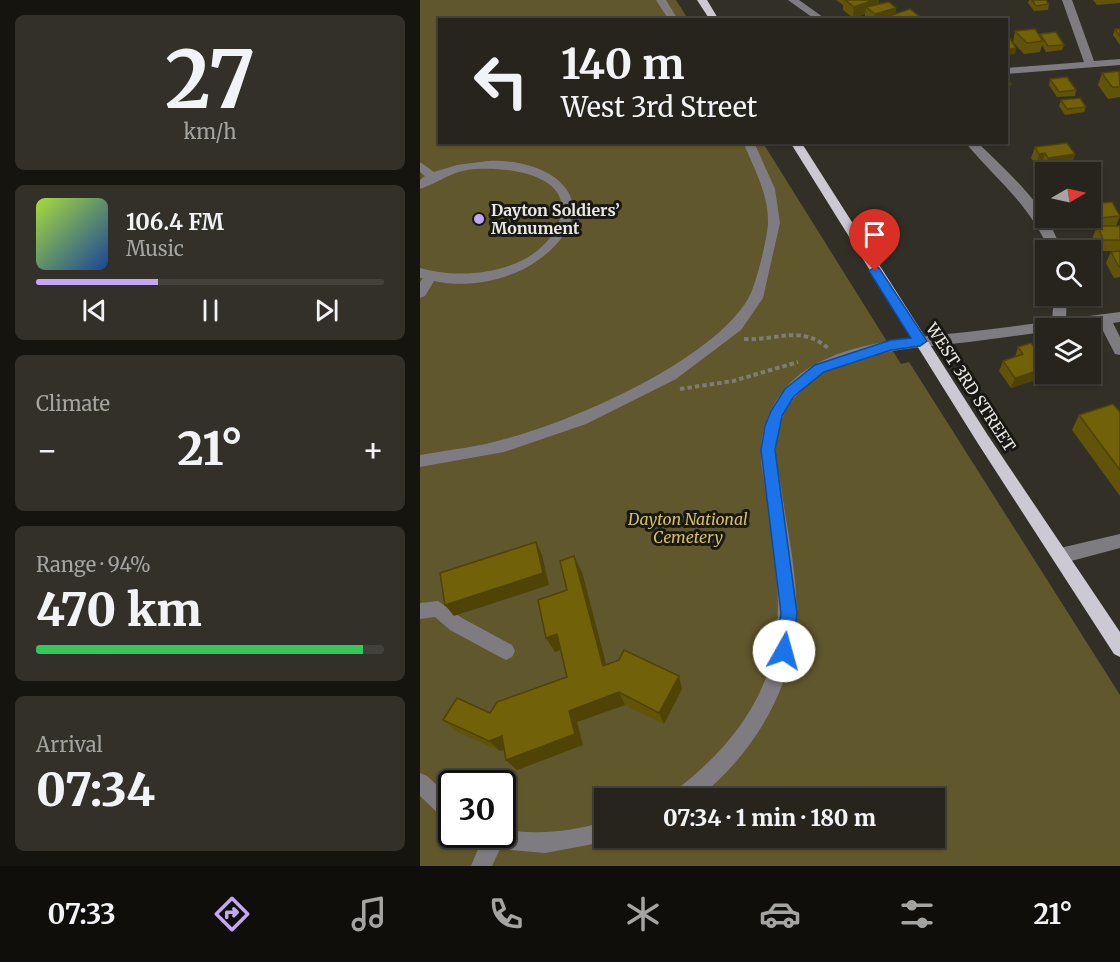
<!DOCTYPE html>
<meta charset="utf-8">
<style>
:root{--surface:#26241c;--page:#323029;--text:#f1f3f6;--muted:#a4a4a3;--line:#42413b;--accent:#c3a7f2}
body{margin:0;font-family:Merriweather,serif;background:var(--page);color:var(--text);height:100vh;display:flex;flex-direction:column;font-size:22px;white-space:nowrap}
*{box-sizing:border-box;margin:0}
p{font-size:20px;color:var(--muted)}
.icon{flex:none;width:33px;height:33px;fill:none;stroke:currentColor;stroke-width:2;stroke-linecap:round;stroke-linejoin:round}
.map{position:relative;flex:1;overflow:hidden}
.side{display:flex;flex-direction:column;gap:15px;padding:15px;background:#15140f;width:420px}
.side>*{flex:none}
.guide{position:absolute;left:18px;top:18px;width:570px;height:126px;border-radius:0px;box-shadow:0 2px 4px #0004,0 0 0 2px var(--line);background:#26241c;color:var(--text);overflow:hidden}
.needle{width:39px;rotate:81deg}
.tools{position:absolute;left:615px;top:162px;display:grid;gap:12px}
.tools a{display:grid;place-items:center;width:66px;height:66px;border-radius:0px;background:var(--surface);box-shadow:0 2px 4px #0004,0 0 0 2px var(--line);font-size:30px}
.speed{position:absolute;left:18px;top:770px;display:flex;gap:12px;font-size:30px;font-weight:700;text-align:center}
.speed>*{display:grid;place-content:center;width:78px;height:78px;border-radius:50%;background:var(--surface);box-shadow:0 2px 4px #0004,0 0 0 2px var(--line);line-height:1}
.speed .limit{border:3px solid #111;border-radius:9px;background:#fff;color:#111}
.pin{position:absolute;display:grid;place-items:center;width:51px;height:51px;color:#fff;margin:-62px -26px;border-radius:50% 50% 50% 0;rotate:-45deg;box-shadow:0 0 6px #0007}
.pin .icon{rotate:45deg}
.me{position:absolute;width:66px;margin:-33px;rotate:7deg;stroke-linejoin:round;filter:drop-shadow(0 0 4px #0008)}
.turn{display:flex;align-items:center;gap:21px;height:126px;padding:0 24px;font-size:27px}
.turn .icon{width:78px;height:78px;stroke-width:2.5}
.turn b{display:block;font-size:42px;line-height:51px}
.big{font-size:45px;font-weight:800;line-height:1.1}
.side .tile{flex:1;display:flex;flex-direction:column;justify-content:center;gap:9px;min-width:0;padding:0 21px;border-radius:9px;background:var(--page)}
.side .dial{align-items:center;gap:0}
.dial b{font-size:78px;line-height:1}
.song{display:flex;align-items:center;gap:18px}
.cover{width:72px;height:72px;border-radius:9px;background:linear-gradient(135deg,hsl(80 70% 55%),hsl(220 70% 35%))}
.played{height:6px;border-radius:3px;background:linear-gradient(90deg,var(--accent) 35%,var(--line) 35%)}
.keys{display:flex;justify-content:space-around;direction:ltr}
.heat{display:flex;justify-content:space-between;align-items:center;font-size:33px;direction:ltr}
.charge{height:9px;border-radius:4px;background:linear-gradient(90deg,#34c759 94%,var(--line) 0)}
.trip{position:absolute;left:174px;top:788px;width:351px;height:60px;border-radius:0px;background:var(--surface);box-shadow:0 2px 4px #0004,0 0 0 2px var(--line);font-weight:800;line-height:60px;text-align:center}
.menu{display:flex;height:96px;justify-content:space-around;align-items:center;background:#0f0e0b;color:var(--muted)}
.menu .icon{width:42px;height:42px}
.menu .current{color:var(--accent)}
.menu b{font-size:27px;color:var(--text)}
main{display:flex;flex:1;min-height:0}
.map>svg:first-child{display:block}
.green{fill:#60572c;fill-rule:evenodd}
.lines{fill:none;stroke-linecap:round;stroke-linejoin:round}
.path{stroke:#7e7c74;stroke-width:4;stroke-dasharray:4.5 3;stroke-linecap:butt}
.minor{fill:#7e7c81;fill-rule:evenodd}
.major{fill:#cdc9d3;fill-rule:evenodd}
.wall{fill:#615307}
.shaded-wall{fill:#4f4406}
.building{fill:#716108;stroke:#4f4406;stroke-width:1.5}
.route{fill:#1a73e8;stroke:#114b97;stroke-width:1.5}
.poi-dot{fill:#c3a7f2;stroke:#191814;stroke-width:2}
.labels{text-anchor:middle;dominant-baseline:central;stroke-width:6;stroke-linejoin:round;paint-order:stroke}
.poi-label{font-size:16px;font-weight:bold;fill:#ebe9e3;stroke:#191814;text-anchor:start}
.street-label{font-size:16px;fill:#ebe9e3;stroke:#191814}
.park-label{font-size:16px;font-style:italic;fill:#d8c156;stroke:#191814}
</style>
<main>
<section class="side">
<div class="tile dial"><b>27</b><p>km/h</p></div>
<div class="tile">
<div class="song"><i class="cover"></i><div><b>106.4 FM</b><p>Music</p></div></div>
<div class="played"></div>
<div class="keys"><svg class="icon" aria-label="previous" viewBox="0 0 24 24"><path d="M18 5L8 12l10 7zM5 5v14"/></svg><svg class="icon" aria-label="pause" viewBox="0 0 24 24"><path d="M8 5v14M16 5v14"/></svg><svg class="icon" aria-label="next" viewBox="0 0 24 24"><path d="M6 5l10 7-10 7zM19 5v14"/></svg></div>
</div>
<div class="tile"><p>Climate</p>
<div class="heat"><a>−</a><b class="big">21°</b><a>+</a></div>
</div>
<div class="tile"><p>Range · 94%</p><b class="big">470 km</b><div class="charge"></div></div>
<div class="tile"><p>Arrival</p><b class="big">07:34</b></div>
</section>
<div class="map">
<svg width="700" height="866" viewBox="0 0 700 866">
<rect width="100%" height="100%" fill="#323026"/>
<path class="green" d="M0 0H256L268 19 20 20V142L343 143 481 364 489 362 700 695V866H0ZM32 783H82V834H32ZM184 798H514V837H184Z"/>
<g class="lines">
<path class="path" d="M324 339C356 341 382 324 409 349
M260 389 313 381 378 362"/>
<path class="minor" d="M236 0H246L258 20H249Z
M368 0H379L407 20H396Z
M642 0H652L674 61 700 59V65L586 74V68L664 62Z
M323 142H334L355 189 360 223 343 298 321 330 256 379 166 424 84 452 0 467V455C28 450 58 447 85 439 154 421 291 361 328 299 336 286 347 239 348 224 349 195 334 168 323 142Z
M545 142H557C589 173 628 207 641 250H629C609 203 576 180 545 142Z
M68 161C90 160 115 164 134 177 180 211 132 258 95 273 70 283 41 287 14 281L5 296 0 298V282L3 278H0V268C44 281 117 273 138 224 160 172 78 165 47 170 29 173 16 184 0 189V180L5 176 0 172V162L14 172 37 165Z
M634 296H647L646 319 700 312V322L693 323 700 337V355L695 354 680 325 652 328H626V332C600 335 575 339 549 342 500 348 444 349 400 375 374 391 356 419 356 450 355 462 359 475 361 486 367 531 379 580 376 625 370 694 331 756 278 798H252L255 791C300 756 340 712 353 654 365 601 352 545 346 492 344 478 340 464 341 451 341 418 361 385 389 368 434 340 495 338 547 332 575 329 604 325 632 321Z
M700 534V548L640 564 634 561 632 556 634 551 640 548Z
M18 601 42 618 92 645 95 651 92 657 86 660 80 657 30 630 15 617 0 619V603Z
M0 773 7 776 32 799V823L25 820 0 796Z
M184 822V837H192L184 842 125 853 80 849 72 866H51L61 842 56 834H82V829C117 836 151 831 184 822Z"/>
<path class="major" d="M277 0H287L299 20H290Z
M370 142H381L567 434 700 632V657L694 654 557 442Z"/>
</g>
<path class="wall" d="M416 0H459L458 4 476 8 475 14 500 20H447L445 18V14L433 18 423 10V5Z
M609 0H626L629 4 628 10 614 11 608 3Z
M673 0H700V3L677 5Z
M695 29H700V45L693 35Z
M595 31 620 36V34L644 45 642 50 626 52 622 45 620 52 604 54 593 42Z
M700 72V97L688 99 678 85 682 73Z
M630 79 656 90 655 96 637 97 629 85Z
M641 100 666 107 664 112 645 115 639 106Z
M615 147 655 154 652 162 669 172H631L633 168 625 169 622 164 616 165 611 158Z
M700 216 696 226H700V251H678L673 237 676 229 664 230 658 218Z
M700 251V277L694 278 686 263 691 252Z
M598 347 626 362V374L624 377 591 388 579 371 583 361 595 357Z
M700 412V496L652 430 659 415Z
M162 572 186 664 262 689 244 724 205 705 157 722 163 745 97 770 86 760 84 750 80 751 36 731 23 720 70 713 147 677 141 650 135 652 147 590Z"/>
<path class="shaded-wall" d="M454 0H459L458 10 446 7 445 14 433 18 434 7Z
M476 8 475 19 454 20 455 14Z
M596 48 595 54 586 55V50Z
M586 84H591L588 95H586Z
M625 153 622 164 616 165 619 154Z
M655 154 651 166 634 164 633 168 625 169 628 158Z
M626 368V374L624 377 591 388 595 378Z
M116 542 122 555 129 585 34 616 25 605Z
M154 556 162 572 190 679 183 666Z
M137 634 145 648 135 652 126 638Z
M259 676 262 689 244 724 239 713Z
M199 692 205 705 157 722 163 745 97 770 86 760 149 711Z
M82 736 93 747 80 751 69 741Z"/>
<path class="building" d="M425 0H454L434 7Z
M612 0H626L629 4 616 6Z
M469 2 476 8 455 14 446 7Z
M490 9 500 17 492 20H461L460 19Z
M615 29 623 41 607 43 595 31Z
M695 29H700V36Z
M636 32 644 45 628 46 620 34Z
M586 37H589L596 48 586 50Z
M699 71 700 87H692L682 73Z
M586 77 591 84H586Z
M647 77 656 90 639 92 630 79Z
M660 98 666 107 647 109 641 100Z
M647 143 655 154 628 158 625 153 619 154 615 147Z
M661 161 669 172H639L634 164Z
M692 202 700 216 669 219 668 218H670V204Z
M678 226H700V240H683Z
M700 251V267H699L691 252Z
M611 343 626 362V368L595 378 583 361 603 354 598 347Z
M693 404 700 412V470L659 415Z
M116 542 123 573 25 605 20 573Z
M154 556 183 666 199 660 204 650 259 676 239 713 199 692 149 711 155 734 86 760 82 736 69 741 23 720 37 698 70 713 77 702 147 677 137 634 126 638 118 600 147 590 140 561Z"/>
<path class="route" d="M455 267 459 268 507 341 500 346 471 350 404 372 374 396 362 416 355 450 377 613 372 651 370 657 364 659 358 657 356 651 361 613 341 450 345 426 351 411 365 389 395 365 471 340 491 338 449 271Z"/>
<circle class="poi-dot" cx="59" cy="219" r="6"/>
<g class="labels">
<g class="poi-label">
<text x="71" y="210">Dayton Soldiers’<tspan x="71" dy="18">Monument</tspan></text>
</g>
<g class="street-label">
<text transform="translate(551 387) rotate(57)">WEST 3RD STREET</text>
</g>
<g class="park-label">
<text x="268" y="519">Dayton National<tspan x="268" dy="18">Cemetery</tspan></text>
</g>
</g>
</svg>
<div class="tools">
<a><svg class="needle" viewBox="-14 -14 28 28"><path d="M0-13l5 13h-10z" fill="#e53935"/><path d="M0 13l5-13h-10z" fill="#a4a4a3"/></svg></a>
<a><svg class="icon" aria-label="search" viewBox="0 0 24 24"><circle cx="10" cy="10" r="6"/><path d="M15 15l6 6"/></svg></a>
<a><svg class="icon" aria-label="layers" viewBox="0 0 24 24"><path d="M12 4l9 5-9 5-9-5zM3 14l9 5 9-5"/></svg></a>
</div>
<div class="speed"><div class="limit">30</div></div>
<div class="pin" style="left:455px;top:271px;background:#d93025"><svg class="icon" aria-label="arrive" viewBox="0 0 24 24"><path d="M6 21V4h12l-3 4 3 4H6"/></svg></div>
<svg class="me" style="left:364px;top:651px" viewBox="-20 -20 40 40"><circle r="19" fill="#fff"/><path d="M0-13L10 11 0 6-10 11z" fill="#1a73e8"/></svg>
<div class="trip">07:34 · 1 min · 180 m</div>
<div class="guide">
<div class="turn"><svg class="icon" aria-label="left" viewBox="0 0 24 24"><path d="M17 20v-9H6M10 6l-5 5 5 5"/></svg><div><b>140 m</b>West 3rd Street</div></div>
</div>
</div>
</main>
<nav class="menu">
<b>07:33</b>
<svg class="icon current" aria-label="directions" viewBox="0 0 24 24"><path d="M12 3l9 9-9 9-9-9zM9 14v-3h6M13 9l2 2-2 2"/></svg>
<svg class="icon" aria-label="music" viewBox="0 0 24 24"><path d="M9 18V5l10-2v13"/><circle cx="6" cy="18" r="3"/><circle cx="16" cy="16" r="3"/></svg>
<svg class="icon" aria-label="phone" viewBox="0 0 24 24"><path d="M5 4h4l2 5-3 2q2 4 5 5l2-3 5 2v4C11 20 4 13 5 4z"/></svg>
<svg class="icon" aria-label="climate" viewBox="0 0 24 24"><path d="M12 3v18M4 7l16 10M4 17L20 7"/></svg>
<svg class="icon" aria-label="car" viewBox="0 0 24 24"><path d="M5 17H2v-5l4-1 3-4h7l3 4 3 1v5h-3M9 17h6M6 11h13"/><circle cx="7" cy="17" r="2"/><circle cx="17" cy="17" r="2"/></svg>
<svg class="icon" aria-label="filters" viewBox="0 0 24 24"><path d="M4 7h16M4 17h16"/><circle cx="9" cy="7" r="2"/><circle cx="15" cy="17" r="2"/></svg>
<b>21°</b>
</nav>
